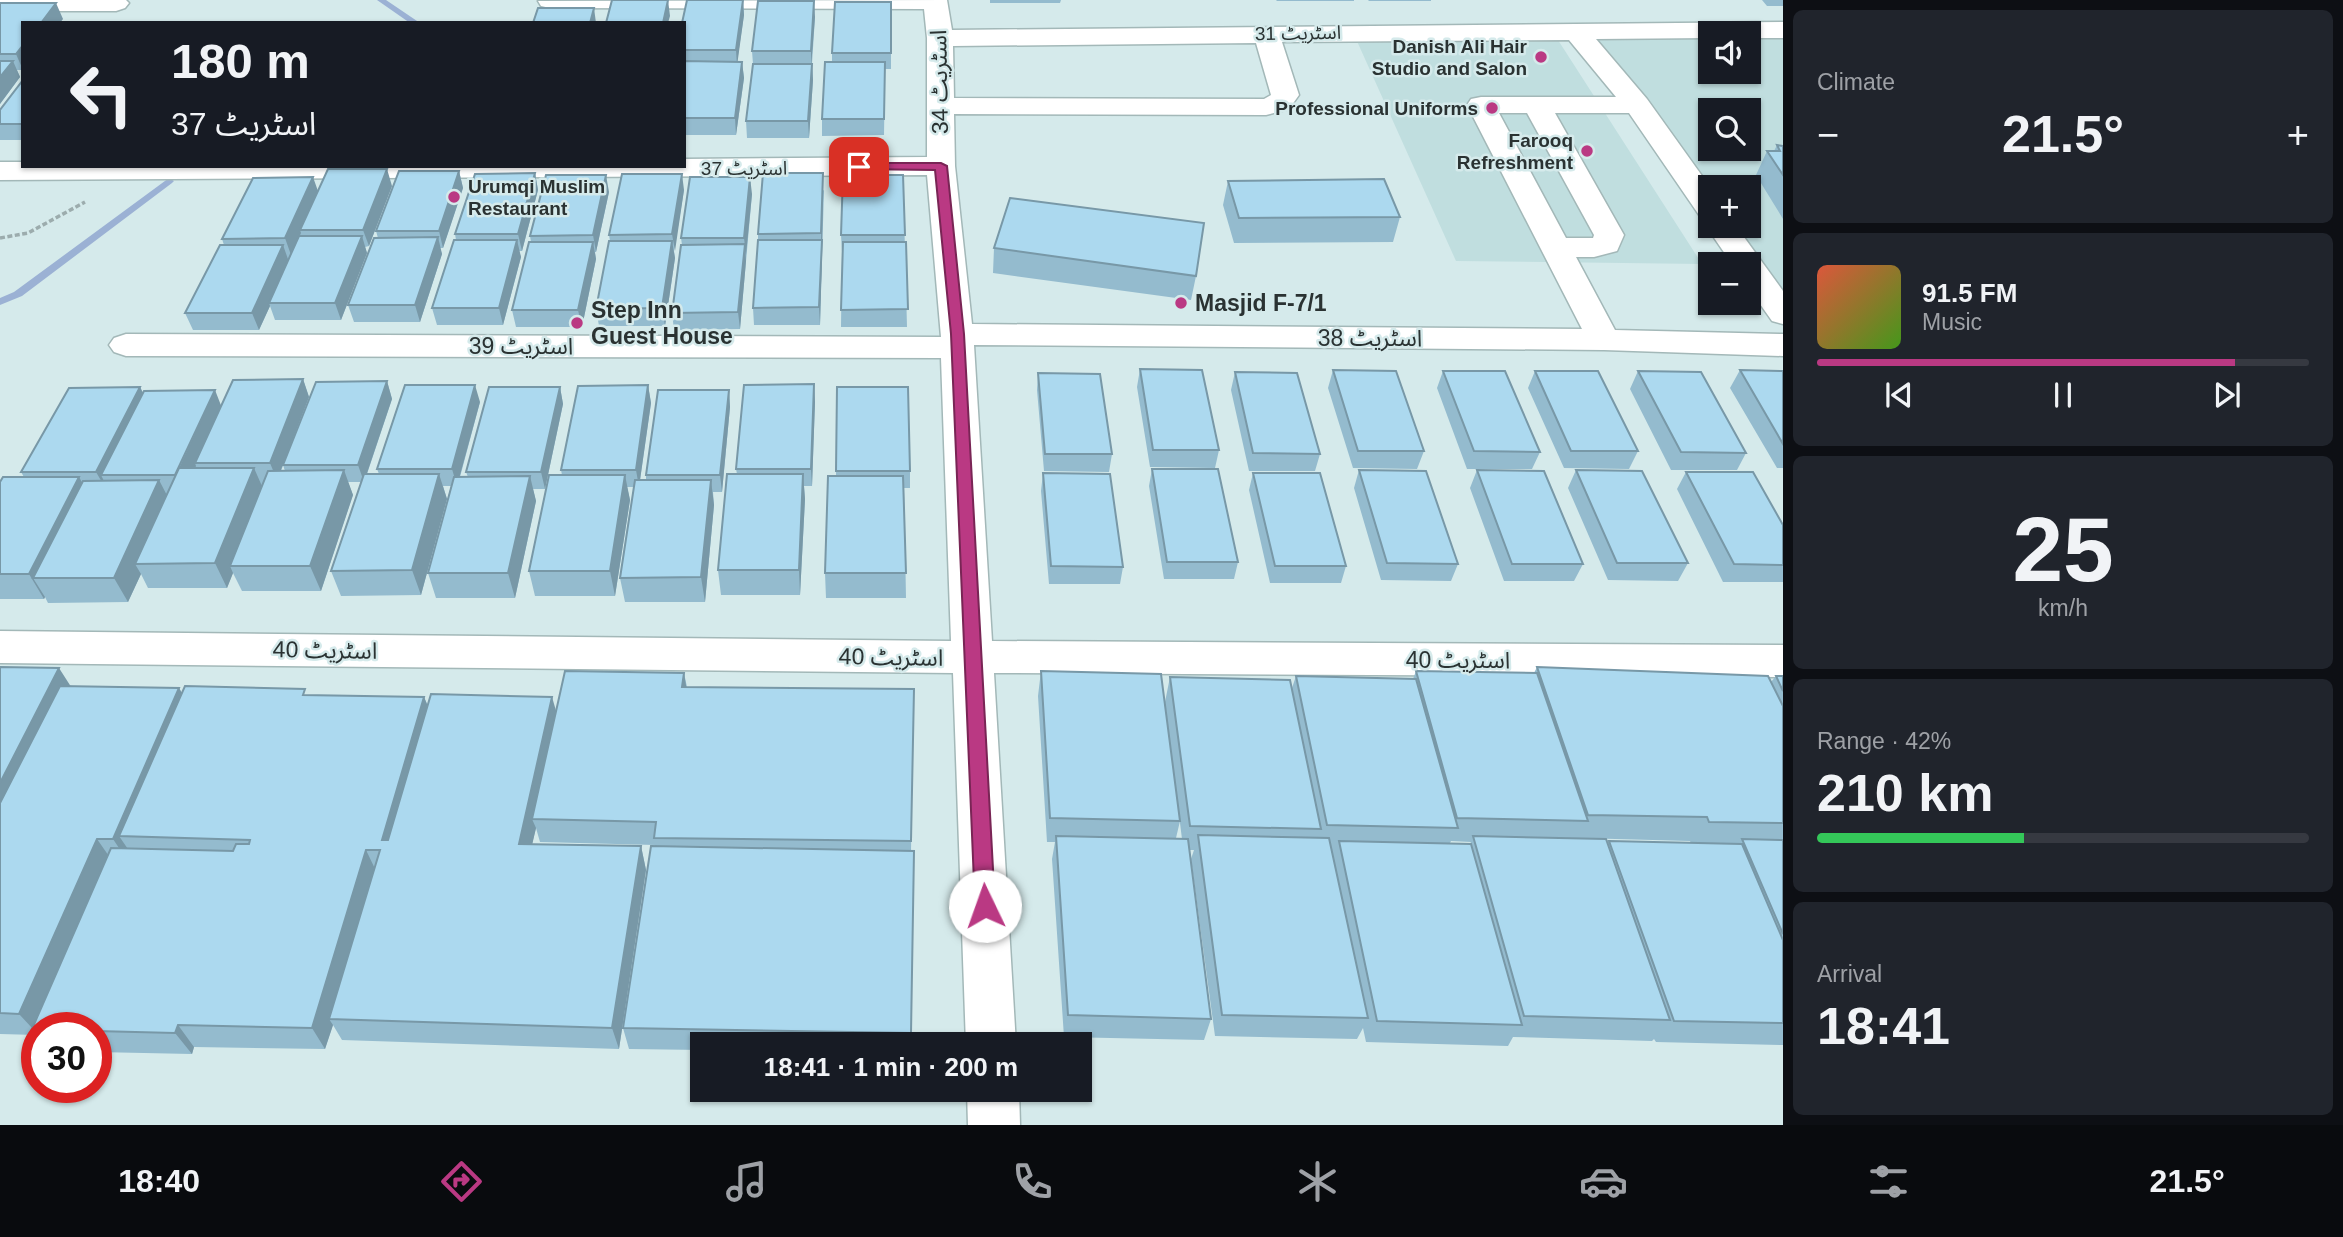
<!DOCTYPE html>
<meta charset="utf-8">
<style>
:root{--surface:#171b24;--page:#20242c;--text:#f1f3f6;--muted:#9ea1a6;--line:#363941;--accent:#ba3983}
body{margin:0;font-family:Helvetica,"Noto Sans Arabic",sans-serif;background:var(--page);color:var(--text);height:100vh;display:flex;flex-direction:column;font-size:26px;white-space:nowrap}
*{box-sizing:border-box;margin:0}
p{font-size:23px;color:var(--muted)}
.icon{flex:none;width:38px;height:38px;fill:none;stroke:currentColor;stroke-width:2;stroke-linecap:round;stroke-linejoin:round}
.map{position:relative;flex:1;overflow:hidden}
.side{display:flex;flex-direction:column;gap:10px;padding:10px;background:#0d0f14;width:560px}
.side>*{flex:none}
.guide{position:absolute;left:21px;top:21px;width:665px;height:147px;border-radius:0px;box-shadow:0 2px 5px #0004;background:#171b24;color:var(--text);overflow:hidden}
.buttons{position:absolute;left:1698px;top:21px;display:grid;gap:14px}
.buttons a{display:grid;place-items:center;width:63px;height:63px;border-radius:0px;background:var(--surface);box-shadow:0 2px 5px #0004;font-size:35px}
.speed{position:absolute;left:21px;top:1012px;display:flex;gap:14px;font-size:35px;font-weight:700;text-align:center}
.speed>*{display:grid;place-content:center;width:91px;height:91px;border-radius:50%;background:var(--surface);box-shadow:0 2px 5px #0004;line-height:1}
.speed .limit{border:10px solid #d22;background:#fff;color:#111}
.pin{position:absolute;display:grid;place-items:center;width:60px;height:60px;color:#fff;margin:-30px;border-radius:14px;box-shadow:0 4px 10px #0006}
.me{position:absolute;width:77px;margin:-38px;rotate:357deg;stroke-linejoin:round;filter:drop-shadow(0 0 5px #0008)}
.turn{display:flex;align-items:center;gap:24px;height:147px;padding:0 35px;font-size:32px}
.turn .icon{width:91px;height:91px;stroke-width:2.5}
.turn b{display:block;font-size:49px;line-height:60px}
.big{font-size:52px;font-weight:600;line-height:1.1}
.side .tile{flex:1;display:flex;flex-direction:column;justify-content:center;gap:10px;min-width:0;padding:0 24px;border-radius:10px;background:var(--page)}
.side .dial{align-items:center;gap:0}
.dial b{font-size:91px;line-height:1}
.song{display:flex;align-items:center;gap:21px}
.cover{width:84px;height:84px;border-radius:10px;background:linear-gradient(135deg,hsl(10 70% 55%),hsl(100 70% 35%))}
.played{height:7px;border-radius:4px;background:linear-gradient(90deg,var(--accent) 85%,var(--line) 85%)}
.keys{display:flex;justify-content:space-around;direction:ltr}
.heat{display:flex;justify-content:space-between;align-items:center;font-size:38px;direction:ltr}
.charge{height:10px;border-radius:5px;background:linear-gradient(90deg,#34c759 42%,var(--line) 0)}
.trip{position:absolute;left:690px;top:1032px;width:402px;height:70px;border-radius:0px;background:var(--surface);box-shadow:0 2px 5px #0004;font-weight:600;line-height:70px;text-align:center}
.tabs{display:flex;height:112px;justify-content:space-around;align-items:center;background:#090b0e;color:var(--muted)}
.tabs .icon{width:49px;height:49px}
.tabs .current{color:var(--accent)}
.tabs b{font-size:32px;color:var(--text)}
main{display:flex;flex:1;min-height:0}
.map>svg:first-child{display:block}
.built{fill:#c0dedf;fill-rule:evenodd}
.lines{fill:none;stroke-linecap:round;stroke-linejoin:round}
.stream{fill:#9bb1d4;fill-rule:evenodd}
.minor-casing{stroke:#a3b8b8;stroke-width:3}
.path{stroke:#9cacad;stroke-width:3.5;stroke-dasharray:5 2.5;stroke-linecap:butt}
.minor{fill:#fff;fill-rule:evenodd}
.wall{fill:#94bbce;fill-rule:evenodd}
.shaded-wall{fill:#7898a7}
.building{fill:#acd9ef;stroke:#7898a7;stroke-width:2}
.route{fill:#ba3983;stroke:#792555;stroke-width:2}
.poi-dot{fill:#ba3983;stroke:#d5eaeb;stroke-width:2.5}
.labels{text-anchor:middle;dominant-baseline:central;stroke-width:5;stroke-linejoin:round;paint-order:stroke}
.far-street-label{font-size:19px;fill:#2a3232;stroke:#d5eaeb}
.far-poi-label{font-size:19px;font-weight:bold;fill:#2a3232;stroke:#d5eaeb;text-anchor:end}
.street-label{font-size:23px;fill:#2a3232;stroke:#d5eaeb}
.poi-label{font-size:23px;font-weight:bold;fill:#2a3232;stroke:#d5eaeb;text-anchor:start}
</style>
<main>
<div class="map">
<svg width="1783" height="1125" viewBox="0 0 1783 1125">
<rect width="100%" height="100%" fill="#d5eaeb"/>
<path class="built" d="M1356 39 1558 40 1702 264 1456 261Z
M1710 39V72H1748V39H1783V301L1748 264H1738L1713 226H1748V187H1710V221L1592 40ZM1710 110H1748V149H1710Z"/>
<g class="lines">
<path class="stream" d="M377 0H386L420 23H410Z
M169 178 174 181 172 183 22 296 0 305V298L14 292Z"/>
<defs>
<path id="minor" d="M0 0H126L129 3 125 8 116 11H0Z
M947 0 952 30 1783 22V38H1748V33H1710V38L1596 39 1647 99 1710 187V218L1699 215 1629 113H1555L1624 235 1617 251 1594 257H1576L1615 330 1783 334V356L1604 350 974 345 992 641 1783 645V677L994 673 1016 1045H966L953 673 0 663V631L951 641 941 358 126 356 114 352 109 345 114 338 126 334 941 337 927 175 0 180V162H23V166H684V159L927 157V38L924 9 550 8 541 6 538 1ZM1569 40 1616 97H1481L1471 99 1467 105 1582 329 972 324 955 166 954 114 1266 115 1289 109 1299 95 1282 42ZM1256 43 1271 95 1264 99 954 98 953 46ZM1499 113H1527L1594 235 1593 238H1566Z
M1710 220V226H1736L1783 291V324L1772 321 1748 287V264H1732L1706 226Z
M967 1090H1019L1020 1125H968Z"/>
</defs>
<use href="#minor" class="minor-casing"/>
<path class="path" d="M0 238 28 233 85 202"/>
<use href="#minor" class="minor"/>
</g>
<path class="wall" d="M743 0 744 15 737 62H742L744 78 736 135H684V23Z
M990 0H1061L1060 3H990Z
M1276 0H1354V1H1277Z
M1368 0H1431V1H1369Z
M1762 0H1783V6H1767Z
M891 2V69H885L884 135 822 136V119L832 62V53Z
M0 3 63 19 23 23V70H17L20 77 0 104Z
M815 17 812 64 813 80 809 138H747L746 121 753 64 752 51Z
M23 80V140H0V110Z
M1777 145 1783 146V219L1756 175 1767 151H1774Z
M459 171 463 188 443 248H440L442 254 420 322H354L348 305 378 238 376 231Z
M535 173 538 190 522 251H519L521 257 503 325H437L432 308 456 240 455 234Z
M903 175 907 327H841L842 252 841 235Z
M1228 181 1400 217 1393 242 1234 243 1223 205Z
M392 186 369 246 365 247 367 253 341 320H275L270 306 259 330H193L185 313 224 245 222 239 318 191Z
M684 190 674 251 675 258 665 326H599L596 309 610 241 609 235Z
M824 190 820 325H754L753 308 758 242V234Z
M609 192 596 252H595L596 259 582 327H516L512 310 531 242 530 236Z
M752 194 740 329 674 330 672 313 682 245 681 238Z
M994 248 1196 276 1191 300 993 273Z
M1140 369 1219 450 1215 468 1150 467 1137 387Z
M1333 370 1424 451 1417 469 1353 468 1328 388Z
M1740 370 1783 371V468H1777L1730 388Z
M1443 371 1540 452 1532 469H1467L1437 388Z
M1535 371 1638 451 1629 469 1564 468 1528 388Z
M1638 371 1746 453 1737 470H1671L1630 389Z
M1235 372 1320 454 1315 471H1249L1231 390Z
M1038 373 1112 454 1109 472 1044 471 1037 390Z
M303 379 309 397 281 471H285L283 465 387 381 392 399 367 474H379L377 469 480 402 460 477H468L466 472 560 387 563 404 545 489H533L536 501 515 598H436L428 573 451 486H443L447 499 421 595 341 596 331 571 361 482H348L353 495 321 591H242L233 573 227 588H148L141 574 128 602 48 603 45 597 44 599H0V482L24 477 21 472 140 387 143 393 221 405Z
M814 384 815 402 812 486H804L805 499 800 595H721L718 570 737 474 736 469Z
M648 385 651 403 640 480H646V475L729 390 730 407 722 492H713L714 505 705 602H625L620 578 634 487H627L630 500 615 596H535L529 571 562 475 561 470Z
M837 387 910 471V488H904L906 598H826L825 573 836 476Z
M1152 469 1238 562 1234 579H1164L1149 486Z
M1359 470 1458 564 1451 581 1381 580 1354 488Z
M1477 470 1583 564 1574 581H1504L1470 488Z
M1576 470 1688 563 1678 581 1608 580 1568 488Z
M1686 472 1783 525V582H1723L1677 489Z
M1043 473 1123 567 1120 584H1049L1041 491Z
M1253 473 1346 566 1341 583H1270L1249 490Z
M0 667 71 686 179 688 182 693 424 697 428 706 556 711 684 673 687 687 914 689 911 851H914L911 1045H702V1050L629 1049 623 1028 655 845 540 842 536 828 532 844 641 846 646 870 619 1049 342 1040 333 1025 325 1049 194 1047 192 1054 96 1052V1027H37V1035L0 1034Z
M1537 667 1771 682 1776 676H1783V1045L1656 1042 1654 1039 1652 1041 1513 1037 1508 1046 1366 1042 1363 1028 1357 1039 1215 1036 1191 859 1194 850H1189L1211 1019 1204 1040 1064 1037 1052 859 1055 842H1047L1038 696 1041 671 1180 821 1176 838 1182 839 1165 702 1170 677 1292 688 1296 676 1413 679 1416 671 1534 673ZM1578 838 1690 841 1691 843 1609 841 1607 844ZM1451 841 1471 842 1470 844 1450 843Z"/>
<path class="shaded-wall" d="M668 0 670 16 668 23H663Z
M743 0 744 15 737 66 736 50Z
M814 1 815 17 811 67V51Z
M56 3 63 19 60 23H41Z
M594 8 596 23H590Z
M23 45V70L16 54Z
M13 61 20 77 0 104V77Z
M742 62 744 78 736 135 735 118Z
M812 64 813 80 809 138 808 121Z
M387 169 392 186 369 246 363 230Z
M459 171 463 188 443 248 439 231Z
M535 173 538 190 522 251 518 234Z
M823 173 822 257 820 325 819 307Z
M682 174 684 190 675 251 672 234Z
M606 175 609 192 596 252 593 235Z
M313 177 319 194 300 230 301 233 291 255 285 238Z
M750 177 752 194 746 255 744 238Z
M362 236 367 253 341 320 335 303Z
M438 237 442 254 420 322 415 305Z
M517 240 521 257 503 325 499 308Z
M672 241 675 258 665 326 662 308Z
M593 242 596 259 582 327 578 310Z
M745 244 746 261 740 329 738 312Z
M283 245 289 262 269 303 270 306 259 330 252 313Z
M303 379 309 397 277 480 270 463Z
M387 381 392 399 364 482 358 465Z
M814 384 815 402 812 486 811 469Z
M475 385 480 402 457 486 452 469Z
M648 385 651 403 639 487 636 470Z
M140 387 149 405 101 475 107 487 106 489 96 472Z
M560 387 563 404 545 489 541 472Z
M215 390 222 408 195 463 196 466 185 492 176 475Z
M729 390 730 407 722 492 720 475Z
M254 468 265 493 230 566 233 573 227 588 215 563Z
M344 470 353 495 321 591 310 566Z
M439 474 447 499 421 595 412 570Z
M803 474 805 499 800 595 799 570Z
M625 475 630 500 615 596 610 571Z
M530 476 536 501 515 598 508 573Z
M79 477 93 502 33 578 45 597 44 599 29 574Z
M159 480 172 505 135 564 141 574 128 602 114 578Z
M711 480 714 505 705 602 701 577Z
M59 668 75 693 0 836V783Z
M684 673 688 698 682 687Z
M179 688 193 713 119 836 132 855 129 863 113 839Z
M424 697 434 721 393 863 382 840Z
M552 697 559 721 532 819 536 828 527 867 519 844Z
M97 839 113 862 33 1029 19 1014Z
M641 846 646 870 619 1049 612 1028Z
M366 850 377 873 329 1019 333 1025 325 1049 312 1028Z
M178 1025 194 1047 192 1054 175 1033Z"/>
<path class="building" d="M612 0H668L663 23H606Z
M687 0H743L736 50H684V23H682Z
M758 1H814L811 51H752Z
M835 2H891V53H832Z
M0 3H56L41 23H23V45L16 54H0Z
M538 8H594L590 23H533Z
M0 61H13L0 77Z
M684 61 742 62 735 118H684Z
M825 62H885L884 119H822Z
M753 64H812L808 121H746Z
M23 80V124H0V110Z
M1777 145 1783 146V175L1767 151H1780Z
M328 169H387L363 230H300Z
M399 171H459L439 231H376Z
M535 173 518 234H455L475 174Z
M763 173H823L821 233 758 234Z
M622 174H682L672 234 609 235Z
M546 175H606L593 235 530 236Z
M843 175H903L905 235H841Z
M313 177 285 238 222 239 253 178Z
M690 177H750L744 238H681Z
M1384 179 1400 217 1239 218 1228 181Z
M1010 198 1204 223 1196 276 994 248Z
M299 236H362L335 303H269Z
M438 237 415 305H348L374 238Z
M454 240H517L499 308H432Z
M758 240H822L819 307 753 308Z
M609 241H672L662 308 596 309Z
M529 242H593L578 310H512Z
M843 242H906L908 309 841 310Z
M745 244 738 312 672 313 681 245Z
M220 245H283L252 313H185Z
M1140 369 1202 370 1219 450H1153Z
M1333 370 1396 371 1424 451H1358Z
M1740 370 1783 371V444Z
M1443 371H1505L1540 452 1474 451Z
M1535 371H1598L1638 451H1571Z
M1638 371 1701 372 1746 453 1681 452Z
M1235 372 1297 373 1320 454 1253 453Z
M1038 373 1100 374 1112 454H1045Z
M303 379 270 463H195L233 380Z
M387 381 358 465H283L316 382Z
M814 384 811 469H736L744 385Z
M405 385H475L452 469H377Z
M648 385 636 470H561L578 386Z
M140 387 96 472H21L69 388Z
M489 387H560L541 472H466Z
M837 387H908L910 471H836Z
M215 390 175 475H101L144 391Z
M658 390H729L720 475H646Z
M179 468H254L215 563 135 564Z
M1152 469H1218L1238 562H1167Z
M344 470 310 566H230L268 471Z
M1359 470 1426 471 1458 564 1387 563Z
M1477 470 1544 471 1583 564H1512Z
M1576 470 1642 471 1688 563H1617Z
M1686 472H1753L1783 525V565L1734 564Z
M1043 473 1110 474 1123 567 1051 566Z
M1253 473H1320L1346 566H1275Z
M364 474H439L412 570 331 571Z
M727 474H803L799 570H718Z
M549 475H625L610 571H529Z
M530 476 508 573H428L454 477Z
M828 476H903L906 573H825Z
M3 477H79L29 574H0V482Z
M159 480 114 578H33L83 481Z
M635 480H711L701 577 620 578Z
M0 667 59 668 0 783Z
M1537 667 1768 676 1783 706V823L1709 822 1707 817 1588 815Z
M565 671 684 673 682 687 914 689 911 841 654 838 656 822 532 819Z
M1041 671 1161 674 1180 821 1050 818Z
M1416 671 1537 673 1588 821 1457 818Z
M1296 676 1416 679 1458 828 1327 825Z
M1776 676H1783V691Z
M1170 677 1290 680 1321 829 1190 826Z
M60 686 179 688 113 839H97L19 1014 0 1013V803Z
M185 686 305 689 303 695 424 697 382 840H388L431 694 552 697 519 844 641 846 612 1028 329 1019 380 850H366L312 1028 178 1025 175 1033 96 1031V1027H37V1029H32L111 848 233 851 236 844H249L250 840 119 836Z
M1198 835 1329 838 1368 1018 1222 1015Z
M1056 836 1188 839 1211 1019 1068 1015Z
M1473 836 1606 839 1670 1020 1524 1016Z
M1742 839 1783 840V934Z
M1339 841 1471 844 1522 1025 1377 1021Z
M1609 841 1742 844 1783 940V1023L1674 1021Z
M651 846 914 851 911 1033 623 1028Z"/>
<path class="route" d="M859 163H941L947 166 964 334 995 906 992 913 985 915 978 913 975 906 951 334 935 170 855 169V164Z"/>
<g class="poi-dot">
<circle cx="1541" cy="57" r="7"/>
<circle cx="1492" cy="108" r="7"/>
<circle cx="1587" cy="151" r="7"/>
<circle cx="454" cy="197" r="7"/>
<circle cx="1181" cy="303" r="7"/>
<circle cx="577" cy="323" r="7"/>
</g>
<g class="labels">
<g class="far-street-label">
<text transform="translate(1298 33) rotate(-1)">اسٹریٹ 31</text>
<text x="744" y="168">اسٹریٹ 37</text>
</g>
<g class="far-poi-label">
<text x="1527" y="46">Danish Ali Hair<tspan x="1527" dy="22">Studio and Salon</tspan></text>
<text x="1478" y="108">Professional Uniforms</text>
<text x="1573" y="140">Farooq<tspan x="1573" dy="22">Refreshment</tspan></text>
<text x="468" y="186" text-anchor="start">Urumqi Muslim<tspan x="468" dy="22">Restaurant</tspan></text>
</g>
<g class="street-label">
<text transform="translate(939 82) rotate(-91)">اسٹریٹ 34</text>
<text x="1370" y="338">اسٹریٹ 38</text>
<text x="521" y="346">اسٹریٹ 39</text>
<text transform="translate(325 650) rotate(1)">اسٹریٹ 40</text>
<text transform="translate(891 657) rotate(1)">اسٹریٹ 40</text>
<text x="1458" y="660">اسٹریٹ 40</text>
</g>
<g class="poi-label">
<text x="1195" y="303">Masjid F-7/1</text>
<text x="591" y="310">Step Inn<tspan x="591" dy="26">Guest House</tspan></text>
</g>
</g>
</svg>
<div class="buttons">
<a><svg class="icon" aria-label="sound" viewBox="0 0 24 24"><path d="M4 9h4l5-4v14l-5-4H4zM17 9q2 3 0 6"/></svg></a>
<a><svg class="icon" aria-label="search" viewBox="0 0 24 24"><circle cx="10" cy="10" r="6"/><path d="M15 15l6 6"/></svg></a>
<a>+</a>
<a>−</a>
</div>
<div class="speed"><div class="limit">30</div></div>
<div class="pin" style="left:859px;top:167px;background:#d93025"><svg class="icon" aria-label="arrive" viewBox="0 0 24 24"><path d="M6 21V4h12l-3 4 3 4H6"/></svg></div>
<svg class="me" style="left:985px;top:906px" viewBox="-20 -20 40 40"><circle r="19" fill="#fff"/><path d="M0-13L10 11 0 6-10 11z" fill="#ba3983"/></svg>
<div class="trip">18:41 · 1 min · 200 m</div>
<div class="guide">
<div class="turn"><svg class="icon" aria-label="left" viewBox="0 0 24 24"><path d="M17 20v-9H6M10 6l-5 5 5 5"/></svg><div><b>180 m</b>اسٹریٹ 37</div></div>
</div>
</div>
<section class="side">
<div class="tile"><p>Climate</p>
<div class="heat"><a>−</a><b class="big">21.5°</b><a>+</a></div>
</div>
<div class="tile">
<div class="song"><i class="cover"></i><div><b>91.5 FM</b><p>Music</p></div></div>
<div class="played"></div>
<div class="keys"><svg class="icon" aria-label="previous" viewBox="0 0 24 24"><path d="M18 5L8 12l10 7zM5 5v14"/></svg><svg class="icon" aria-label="pause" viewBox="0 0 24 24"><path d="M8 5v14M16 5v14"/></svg><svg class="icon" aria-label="next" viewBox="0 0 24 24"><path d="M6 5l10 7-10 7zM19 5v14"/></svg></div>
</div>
<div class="tile dial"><b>25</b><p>km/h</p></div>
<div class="tile"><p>Range · 42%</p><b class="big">210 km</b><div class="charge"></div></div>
<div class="tile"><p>Arrival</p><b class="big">18:41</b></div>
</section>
</main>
<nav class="tabs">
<b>18:40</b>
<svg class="icon current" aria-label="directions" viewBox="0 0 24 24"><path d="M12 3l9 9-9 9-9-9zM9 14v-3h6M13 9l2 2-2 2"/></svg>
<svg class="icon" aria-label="music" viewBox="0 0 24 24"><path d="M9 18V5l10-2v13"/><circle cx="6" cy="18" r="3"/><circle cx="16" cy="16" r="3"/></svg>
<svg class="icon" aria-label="phone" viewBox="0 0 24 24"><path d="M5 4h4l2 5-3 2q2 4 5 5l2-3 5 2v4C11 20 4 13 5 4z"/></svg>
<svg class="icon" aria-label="climate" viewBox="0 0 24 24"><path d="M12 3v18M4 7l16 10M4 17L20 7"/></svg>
<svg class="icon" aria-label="car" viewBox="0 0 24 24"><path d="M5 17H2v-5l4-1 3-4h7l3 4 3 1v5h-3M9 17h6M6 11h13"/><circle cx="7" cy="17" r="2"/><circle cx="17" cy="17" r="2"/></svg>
<svg class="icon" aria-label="filters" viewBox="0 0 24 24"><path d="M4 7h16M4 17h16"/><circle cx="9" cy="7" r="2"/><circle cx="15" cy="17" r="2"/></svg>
<b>21.5°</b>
</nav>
